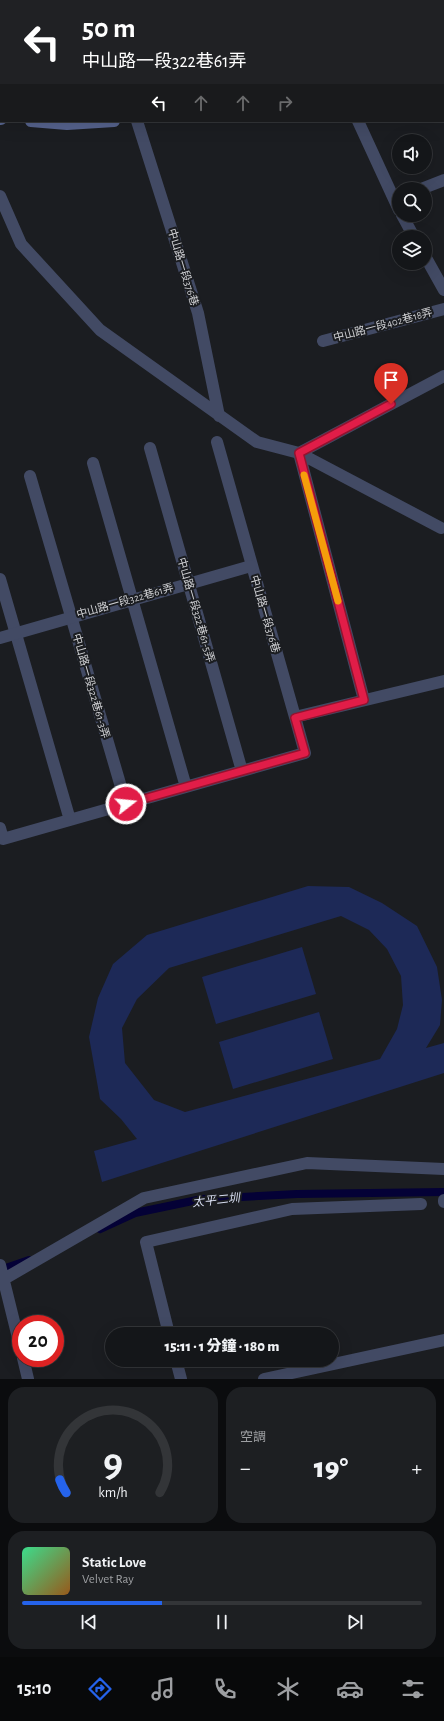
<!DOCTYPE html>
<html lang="zh-TW">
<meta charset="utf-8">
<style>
:root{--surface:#141619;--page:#1d1f22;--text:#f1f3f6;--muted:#9d9fa2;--line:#333538;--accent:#2563eb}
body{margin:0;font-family:"Alegreya Sans","Noto Sans TC",sans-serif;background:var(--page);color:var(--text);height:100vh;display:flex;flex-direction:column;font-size:15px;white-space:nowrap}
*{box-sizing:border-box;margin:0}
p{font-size:13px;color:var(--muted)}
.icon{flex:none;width:22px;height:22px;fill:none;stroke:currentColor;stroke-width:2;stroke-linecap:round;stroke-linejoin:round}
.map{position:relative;height:1379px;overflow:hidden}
.panel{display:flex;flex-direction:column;gap:8px;padding:8px;background:#0b0c0e;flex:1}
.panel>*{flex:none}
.hud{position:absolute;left:0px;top:0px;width:444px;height:122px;box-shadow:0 4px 16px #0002,0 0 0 1px var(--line);background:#202124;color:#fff;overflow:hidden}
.buttons{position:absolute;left:392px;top:134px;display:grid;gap:8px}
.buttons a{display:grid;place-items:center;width:40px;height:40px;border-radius:50%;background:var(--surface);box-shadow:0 4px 16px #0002,0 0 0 1px var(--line);font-size:20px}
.speed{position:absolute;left:12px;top:1315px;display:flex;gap:8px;font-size:20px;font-weight:700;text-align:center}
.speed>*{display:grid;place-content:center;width:52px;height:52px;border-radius:50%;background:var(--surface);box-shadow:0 4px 16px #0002,0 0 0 1px var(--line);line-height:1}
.speed .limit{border:6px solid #d22;background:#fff;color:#111}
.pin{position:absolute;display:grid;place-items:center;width:34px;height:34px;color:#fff;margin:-41px -17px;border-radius:50% 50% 50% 0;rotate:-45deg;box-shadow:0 0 4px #0007}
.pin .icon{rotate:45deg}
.me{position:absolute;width:44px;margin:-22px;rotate:74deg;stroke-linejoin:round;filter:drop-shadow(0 0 3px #0008)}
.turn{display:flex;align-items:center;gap:14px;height:84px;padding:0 16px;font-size:18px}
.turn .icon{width:52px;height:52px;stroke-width:2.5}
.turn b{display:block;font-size:28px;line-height:34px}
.lanes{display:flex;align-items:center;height:38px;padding:0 16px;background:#0003;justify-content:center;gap:20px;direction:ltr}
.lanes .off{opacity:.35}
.big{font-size:30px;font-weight:800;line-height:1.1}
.panel .card{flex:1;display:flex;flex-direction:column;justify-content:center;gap:6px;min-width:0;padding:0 14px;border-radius:16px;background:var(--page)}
.panel .dial{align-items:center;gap:0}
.dial svg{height:104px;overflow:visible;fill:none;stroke:var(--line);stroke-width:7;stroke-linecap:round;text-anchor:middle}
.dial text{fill:var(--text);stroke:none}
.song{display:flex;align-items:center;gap:12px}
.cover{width:48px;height:48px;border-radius:6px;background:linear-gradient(135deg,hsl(150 70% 55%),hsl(30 70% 35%))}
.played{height:4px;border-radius:2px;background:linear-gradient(90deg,var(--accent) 35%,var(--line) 35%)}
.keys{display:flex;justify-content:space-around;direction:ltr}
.heat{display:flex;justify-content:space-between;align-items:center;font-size:22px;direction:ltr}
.panel .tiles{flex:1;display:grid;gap:8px;grid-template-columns:1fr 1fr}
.card:last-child{grid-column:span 2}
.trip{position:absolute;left:105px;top:1327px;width:234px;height:40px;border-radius:20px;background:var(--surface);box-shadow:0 4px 16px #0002,0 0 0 1px var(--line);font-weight:800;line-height:40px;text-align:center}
.menu{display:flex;height:64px;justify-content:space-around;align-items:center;background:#08090a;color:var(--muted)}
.menu .icon{width:28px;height:28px}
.menu .selected{color:var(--accent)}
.menu b{font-size:18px;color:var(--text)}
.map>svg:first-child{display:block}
.green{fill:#1d2957;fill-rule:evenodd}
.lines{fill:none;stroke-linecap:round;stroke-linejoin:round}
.stream{stroke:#040136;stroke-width:8}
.service{stroke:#424a64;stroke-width:12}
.minor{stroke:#424a64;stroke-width:12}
.secondary{stroke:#56638d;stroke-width:12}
.route-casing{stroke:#92132f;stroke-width:10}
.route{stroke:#e11d48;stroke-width:7}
.slow{stroke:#f59e0b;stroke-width:7}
.labels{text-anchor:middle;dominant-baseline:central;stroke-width:4;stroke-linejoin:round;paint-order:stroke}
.street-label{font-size:11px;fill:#d0d1d4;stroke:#1b1d21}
.water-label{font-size:12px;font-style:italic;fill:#d6dcef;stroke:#1b1d21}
</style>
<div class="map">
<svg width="444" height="1379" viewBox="0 0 444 1379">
<rect width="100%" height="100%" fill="#1b1d21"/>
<path class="green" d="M308 886 349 887 382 903 417 926 437 967 442 1000 440 1025 426 1048 444 1043V1073L102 1182 94 1151 137 1139 121 1119 100 1099 89 1037 98 998 113 964 147 935ZM341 916 369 930 387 949 401 976 403 1005 397 1029 380 1059 185 1112 154 1100 125 1063 122 1028 137 999 169 968Z
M302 947 316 994 216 1024 202 977Z
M319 1012 333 1059 233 1089 219 1042Z"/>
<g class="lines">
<path class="stream" d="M100 1229 135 1213 202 1199 297 1194 444 1192
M0 1270 29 1260"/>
<path class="service" d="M58 0V1
M214 0 215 1
M137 121 198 313 219 416
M358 121 399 210
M421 189 444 180
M0 196 21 244 100 330 257 442 299 453 441 528
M402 215 414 237
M425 256 444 290
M323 341 444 309
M217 442 295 717 444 681
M150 448 242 771
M93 463 186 787
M30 476 126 804
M0 579 70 820
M364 700 299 453 444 376
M0 828 3 839 305 753 295 717"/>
<path class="minor" d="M0 638 251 566
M444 1200V1202
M0 1265 21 1350
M4 1279 144 1198 307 1163 444 1169
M169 1334 146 1242 292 1209 421 1204
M23 1358 28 1379
M176 1360 181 1379
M264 1379 444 1340"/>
<path class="secondary" d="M443 41 444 40
M0 119H1
M31 121 67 124 114 121"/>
</g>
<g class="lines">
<defs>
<path id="route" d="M126 804 305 753 295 718 364 700 299 453 391 404"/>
</defs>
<use href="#route" class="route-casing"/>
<use href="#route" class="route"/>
<path class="slow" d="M304 475 338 601"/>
</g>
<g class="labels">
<g class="street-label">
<text transform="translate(183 267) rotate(73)">中山路一段376巷</text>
<text transform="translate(383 325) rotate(-15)">中山路一段402巷18弄</text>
<text transform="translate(125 601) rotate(-16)">中山路一段322巷61弄</text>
<text transform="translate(196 610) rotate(74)">中山路一段322巷61-5弄</text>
<text transform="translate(265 614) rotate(74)">中山路一段376巷</text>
<text transform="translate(91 686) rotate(74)">中山路一段322巷61-3弄</text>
</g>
<g class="water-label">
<text transform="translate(216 1200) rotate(-6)">太平二圳</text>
</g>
</g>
</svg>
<div class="buttons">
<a><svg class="icon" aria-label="sound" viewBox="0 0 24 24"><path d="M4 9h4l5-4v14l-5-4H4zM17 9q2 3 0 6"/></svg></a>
<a><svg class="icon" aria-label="search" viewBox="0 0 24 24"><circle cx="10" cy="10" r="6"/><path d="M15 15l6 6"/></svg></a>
<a><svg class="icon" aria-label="layers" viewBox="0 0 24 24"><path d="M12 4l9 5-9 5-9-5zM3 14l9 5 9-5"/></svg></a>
</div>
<div class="speed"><div class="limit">20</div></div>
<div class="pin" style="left:391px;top:404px;background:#d93025"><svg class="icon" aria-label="arrive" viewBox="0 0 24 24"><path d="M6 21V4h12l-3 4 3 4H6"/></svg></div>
<svg class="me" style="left:126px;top:804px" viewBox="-20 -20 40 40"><circle r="17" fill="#e11d48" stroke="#fff" stroke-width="3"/><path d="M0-11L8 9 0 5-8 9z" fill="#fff"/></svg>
<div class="trip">15:11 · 1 分鐘 · 180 m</div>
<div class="hud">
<div class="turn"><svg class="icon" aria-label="left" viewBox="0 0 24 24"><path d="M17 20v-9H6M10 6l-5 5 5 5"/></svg><div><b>50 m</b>中山路一段322巷61弄</div></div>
<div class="lanes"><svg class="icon" aria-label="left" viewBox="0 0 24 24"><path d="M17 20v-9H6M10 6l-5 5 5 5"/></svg><svg class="icon off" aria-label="ahead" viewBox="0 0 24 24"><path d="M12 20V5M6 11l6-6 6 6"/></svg><svg class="icon off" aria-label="ahead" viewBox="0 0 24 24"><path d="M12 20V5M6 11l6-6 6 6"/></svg><svg class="icon off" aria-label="right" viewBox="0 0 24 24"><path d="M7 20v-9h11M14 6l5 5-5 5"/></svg></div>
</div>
</div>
<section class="panel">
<div class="tiles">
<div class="card dial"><svg viewBox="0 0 100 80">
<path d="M14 69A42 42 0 1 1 86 69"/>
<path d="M14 69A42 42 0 0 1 9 59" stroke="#2563eb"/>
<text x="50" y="56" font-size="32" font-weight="700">9</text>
<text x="50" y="72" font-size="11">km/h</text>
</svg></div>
<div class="card"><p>空調</p>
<div class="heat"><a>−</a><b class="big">19°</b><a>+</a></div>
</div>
<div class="card">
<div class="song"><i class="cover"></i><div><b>Static Love</b><p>Velvet Ray</p></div></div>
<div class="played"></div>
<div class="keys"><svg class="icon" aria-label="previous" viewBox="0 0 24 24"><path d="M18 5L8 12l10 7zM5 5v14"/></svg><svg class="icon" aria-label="pause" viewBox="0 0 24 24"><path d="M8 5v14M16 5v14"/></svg><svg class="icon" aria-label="next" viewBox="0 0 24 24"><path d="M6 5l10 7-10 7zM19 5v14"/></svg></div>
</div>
</div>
</section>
<nav class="menu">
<b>15:10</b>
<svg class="icon selected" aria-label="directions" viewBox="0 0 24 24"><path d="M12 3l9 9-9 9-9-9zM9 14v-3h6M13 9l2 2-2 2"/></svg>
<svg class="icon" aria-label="music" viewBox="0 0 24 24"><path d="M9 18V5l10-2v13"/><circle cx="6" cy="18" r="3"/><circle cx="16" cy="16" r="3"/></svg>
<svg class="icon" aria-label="phone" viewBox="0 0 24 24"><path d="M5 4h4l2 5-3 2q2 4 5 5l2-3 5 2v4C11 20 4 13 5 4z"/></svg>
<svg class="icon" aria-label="climate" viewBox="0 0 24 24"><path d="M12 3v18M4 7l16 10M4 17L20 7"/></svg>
<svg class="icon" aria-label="car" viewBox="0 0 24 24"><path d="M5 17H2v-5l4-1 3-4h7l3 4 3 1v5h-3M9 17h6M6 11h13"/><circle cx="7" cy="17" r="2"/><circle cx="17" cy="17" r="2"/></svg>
<svg class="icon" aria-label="filters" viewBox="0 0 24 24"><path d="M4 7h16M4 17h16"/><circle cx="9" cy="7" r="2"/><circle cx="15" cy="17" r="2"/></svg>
</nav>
